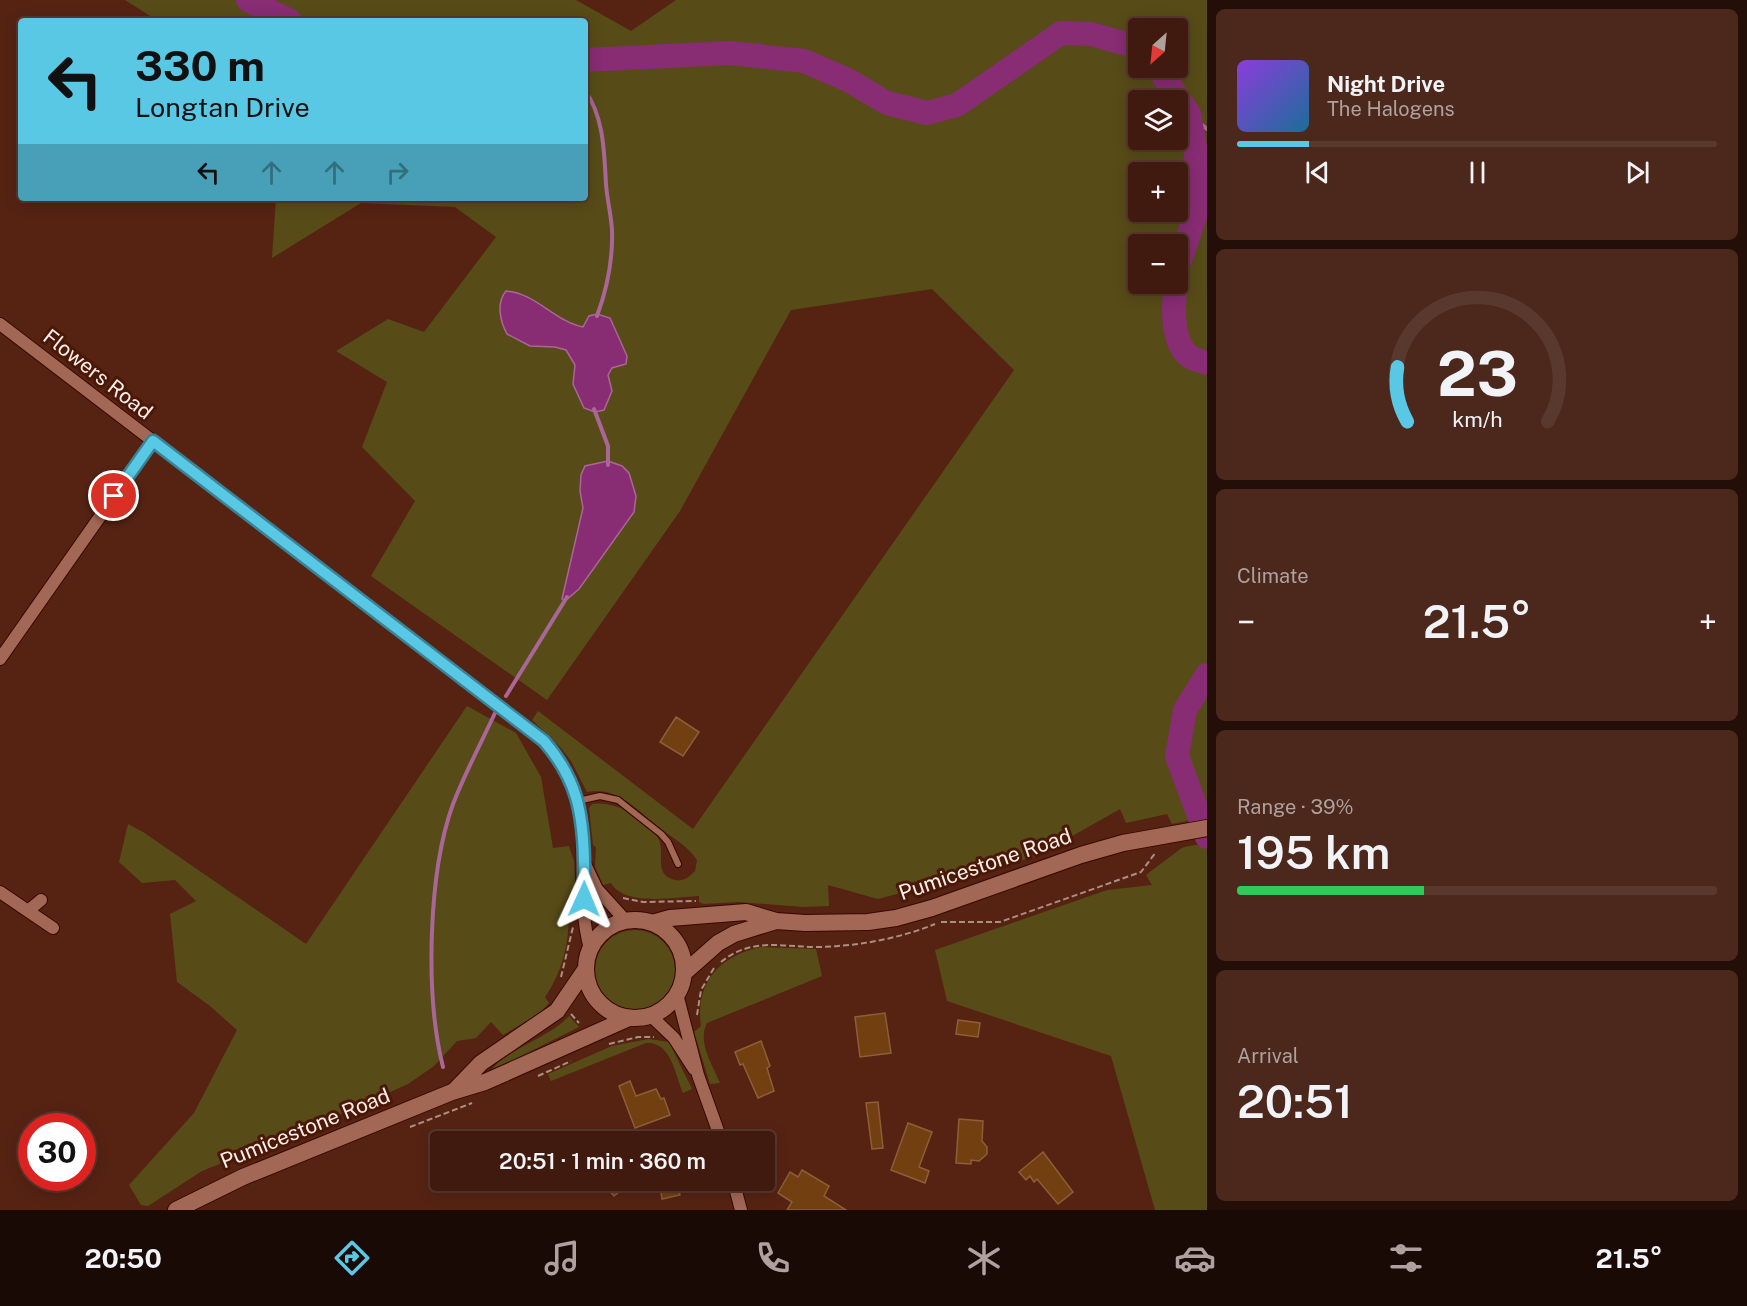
<!DOCTYPE html>
<meta charset="utf-8">
<style>
:root{--surface:#401a0e;--page:#4b271c;--text:#f1f3f6;--muted:#aea19e;--line:#59382e;--accent:#59c8e5}
body{margin:0;font-family:"Public Sans",sans-serif;background:var(--page);color:var(--text);height:100vh;display:flex;flex-direction:column;font-size:22px;white-space:nowrap}
*{box-sizing:border-box;margin:0}
p{font-size:20px;color:var(--muted)}
.icon{flex:none;width:33px;height:33px;fill:none;stroke:currentColor;stroke-width:2;stroke-linecap:round;stroke-linejoin:round}
.map{position:relative;flex:1;overflow:hidden}
.drawer{display:flex;flex-direction:column;gap:9px;padding:9px;background:#230e08;width:540px}
.drawer>*{flex:none}
.top-card{position:absolute;left:18px;top:18px;width:570px;height:183px;border-radius:6px;box-shadow:0 3px 15px #0003,0 0 0 2px var(--line);background:#59c8e5;color:#111;overflow:hidden}
.needle{width:39px;rotate:207deg}
.buttons{position:absolute;left:1128px;top:18px;display:grid;gap:12px}
.buttons a{display:grid;place-items:center;width:60px;height:60px;border-radius:6px;background:var(--surface);box-shadow:0 3px 15px #0003,0 0 0 2px var(--line);font-size:30px}
.speed{position:absolute;left:18px;top:1113px;display:flex;gap:12px;font-size:30px;font-weight:700;text-align:center}
.speed>*{display:grid;place-content:center;width:78px;height:78px;border-radius:50%;background:var(--surface);box-shadow:0 3px 15px #0003,0 0 0 2px var(--line);line-height:1}
.speed .limit{border:9px solid #d22;background:#fff;color:#111}
.pin{position:absolute;display:grid;place-items:center;width:51px;height:51px;color:#fff;margin:-26px;border:3px solid #fff;border-radius:50%;box-shadow:0 2px 6px #0007}
.me{position:absolute;width:66px;margin:-33px;rotate:1deg;stroke-linejoin:round;filter:drop-shadow(0 0 4px #0008)}
.turn{display:flex;align-items:center;gap:21px;height:126px;padding:0 18px;font-size:27px}
.turn .icon{width:78px;height:78px;stroke-width:2.5}
.turn b{display:block;font-size:42px;line-height:51px}
.lanes{display:flex;align-items:center;height:57px;padding:0 18px;background:#0003;justify-content:center;gap:30px;direction:ltr}
.lanes .off{opacity:.35}
.big{font-size:45px;font-weight:600;line-height:1.1}
.drawer .widget{flex:1;display:flex;flex-direction:column;justify-content:center;gap:9px;min-width:0;padding:0 21px;border-radius:9px;background:var(--page)}
.drawer .dial{align-items:center;gap:0}
.dial svg{height:156px;overflow:visible;fill:none;stroke:var(--line);stroke-width:7;stroke-linecap:round;text-anchor:middle}
.dial text{fill:var(--text);stroke:none}
.song{display:flex;align-items:center;gap:18px}
.cover{width:72px;height:72px;border-radius:9px;background:linear-gradient(135deg,hsl(270 70% 55%),hsl(200 70% 35%))}
.played{height:6px;border-radius:3px;background:linear-gradient(90deg,var(--accent) 15%,var(--line) 15%)}
.keys{display:flex;justify-content:space-around;direction:ltr}
.heat{display:flex;justify-content:space-between;align-items:center;font-size:33px;direction:ltr}
.charge{height:9px;border-radius:4px;background:linear-gradient(90deg,#34c759 39%,var(--line) 0)}
.trip{position:absolute;left:430px;top:1131px;width:345px;height:60px;border-radius:6px;background:var(--surface);box-shadow:0 3px 15px #0003,0 0 0 2px var(--line);font-weight:600;line-height:60px;text-align:center}
.dock{display:flex;height:96px;justify-content:space-around;align-items:center;background:#1a0a06;color:var(--muted)}
.dock .icon{width:42px;height:42px}
.dock .selected{color:var(--accent)}
.dock b{font-size:27px;color:var(--text)}
main{display:flex;flex:1;min-height:0}
.map>svg:first-child{display:block}
.green{fill:#574c18;fill-rule:evenodd}
.water{fill:#882c74;stroke:#aa6697;stroke-width:1.5}
.lines{fill:none;stroke-linecap:round;stroke-linejoin:round}
.stream{stroke:#aa6697;stroke-width:4}
.river{stroke:#882c74;stroke-width:24}
.building{fill:#723f11;stroke:#8e5e3a;stroke-width:1.5}
.service-casing{stroke:#390700;stroke-width:8}
.minor-casing{stroke:#390700;stroke-width:14}
.secondary-casing{stroke:#390700;stroke-width:18}
.path{stroke:#ad8e84;stroke-width:2;stroke-dasharray:6 3;stroke-linecap:butt}
.service{stroke:#a26755;stroke-width:6}
.minor{stroke:#a26755;stroke-width:12}
.secondary{stroke:#a26755;stroke-width:16}
.route-casing{stroke:#3a8295;stroke-width:15}
.route{stroke:#59c8e5;stroke-width:10}
.labels{text-anchor:middle;dominant-baseline:central;stroke-width:6;stroke-linejoin:round;paint-order:stroke}
.street-label{font-size:21px;fill:#fbede8;stroke:#4b1808}
</style>
<main>
<div class="map">
<svg width="1207" height="1210" viewBox="0 0 1207 1210">
<rect width="100%" height="100%" fill="#562313"/>
<path class="green" d="M125 0H576L631 31 676 0H1207V817L1172 824 1167 814 1126 823 1120 809 1037 856 878 899 828 885 829 906 804 907 739 902 703 904 699 902V896C675 897 625 907 611 883L603 885 595 867 596 847 593 845 589 808 592 804C614 800 649 818 659 840 665 854 653 875 675 880 683 882 689 877 695 871L697 860C688 846 674 839 661 829 640 813 618 785 587 792L571 761 561 748 532 720 538 711 693 829 1014 370 932 289 791 310 680 511 547 700 371 576 415 501 362 447 387 382 336 351 388 319 424 332 496 237 455 207 361 203 272 258 276 198H585V21H158ZM1138 28H1178V68H1138ZM1138 100H1178V140H1138ZM1138 172H1178V212H1138ZM1138 244H1178V284H1138Z
M467 706 516 733 541 777 553 848 569 846 574 861 576 895 568 897C571 933 566 966 545 997L549 1003 540 1013 503 1035 491 1022 476 1038 457 1041 434 1066 408 1084 321 1123 202 1171 148 1206 141 1205 129 1185 194 1113 237 1030 210 1006 177 982 170 914 196 901 175 880 142 883 119 862 128 824 143 832 306 944Z
M1207 844V1210H1155L1111 1056 947 1001 935 950 1107 890 1152 885 1146 875C1157 866 1169 858 1179 850 1184 845 1200 845 1207 844Z
M595 970a40 40 0 1 1 80 0a40 40 0 1 1-80 0Z
M761 947 816 949 822 976 707 1023C697 1042 712 1064 720 1083L710 1084 694 1032 701 1026C695 982 720 956 761 947Z
M569 1016 579 1027 491 1071C504 1050 548 1039 569 1016Z
M649 1039 669 1042 692 1089 683 1093C675 1074 671 1041 646 1043L551 1081 548 1074 612 1046Z"/>
<path class="water" d="M506 291C536 293 554 321 583 327L589 316 597 314 610 318 627 356 626 364 612 368 608 375 612 391 604 410 595 412 584 408 573 384 575 365 566 350 555 347 530 346 507 334C500 321 496 303 506 291Z
M608 461 622 466 629 473 636 496 634 512 579 589 565 601 562 599 583 508 580 491 581 475 585 466Z"/>
<g class="lines">
<path class="stream" d="M585 90C604 118 604 151 606 184 607 199 611 214 612 230 613 260 607 289 597 316
M1189 114 1207 129
M594 409 608 446V465
M506 696 567 597
M443 1067C425 996 428 873 453 804 465 773 481 743 495 713"/>
<path class="river" d="M248 0 290 21
M585 60 730 53 804 61 848 80 887 103 927 113 957 105 1061 33 1091 34 1130 45 1138 52
M1158 68 1189 114 1196 153 1198 192 1196 214 1178 266
M1176 284C1173 304 1171 342 1189 356 1193 360 1202 361 1207 363
M1207 675 1185 710 1177 756 1207 837"/>
</g>
<path class="building" d="M676 717 699 732 683 756 660 742Z
M885 1013 891 1053 860 1057 855 1017Z
M958 1020 980 1023 978 1037 956 1034Z
M761 1041 770 1066 767 1068 774 1091 758 1098 743 1064 740 1065 735 1052Z
M630 1081 636 1096 656 1089 661 1099 664 1098 670 1115 635 1128 619 1086Z
M878 1102 883 1148 872 1149 866 1103Z
M959 1119 983 1121 982 1141 987 1147V1154L979 1161 971 1160V1164L956 1163Z
M908 1123 932 1132 919 1167 929 1171 925 1183 891 1170Z
M1043 1152 1073 1192 1058 1204 1037 1179 1034 1182 1030 1176 1026 1180 1019 1172Z
M802 1170 829 1186 824 1196 846 1210H787L792 1202 778 1193 790 1172 798 1177Z
M613 1180H633L614 1196 606 1187Z
M659 1180 677 1183 680 1195 662 1199Z"/>
<g class="lines">
<defs>
<path id="service" d="M578 801 600 796 618 800 661 834 668 842 678 864"/>
<path id="minor" d="M0 324 545 741C606 813 569 870 590 949
M0 659 153 441
M585 864 597 889 626 921
M0 892 53 928
M28 911 41 900
M677 994 698 1075 722 1142
M651 1016 674 1038 694 1069
M733 1180 741 1210"/>
<path id="secondary" d="M586 969a49 49 0 1 1 98 0a49 49 0 1 1-98 0Z
M652 923 670 918 746 912 776 921 805 923 868 922 896 918 932 908 1081 855 1123 843 1207 828
M684 973 718 943 734 934 776 921
M455 1090 481 1063 557 1011 585 970
M176 1210 243 1177 452 1092 485 1082 629 1018"/>
</defs>
<use href="#service" class="service-casing"/>
<use href="#minor" class="minor-casing"/>
<use href="#secondary" class="secondary-casing"/>
<path class="path" d="M623 898 643 902 696 901
M941 922H1000L1141 872 1156 852
M721 962C752 937 781 947 818 947 858 946 898 939 935 924
M561 977 573 927
M571 1014 579 1023
M697 1015 701 990 714 968
M609 1044 638 1037H654
M538 1076 571 1061
M410 1127 472 1103"/>
<use href="#service" class="service"/>
<use href="#minor" class="minor"/>
<use href="#secondary" class="secondary"/>
</g>
<g class="lines">
<defs>
<path id="route" d="M114 496 153 441 544 741C577 779 583 813 584 861 585 874 583 886 584 899"/>
</defs>
<use href="#route" class="route-casing"/>
<use href="#route" class="route"/>
</g>
<g class="labels">
<g class="street-label">
<text transform="translate(98 374) rotate(38)">Flowers Road</text>
<text transform="translate(985 864) rotate(-19)">Pumicestone Road</text>
<text transform="translate(305 1128) rotate(-22)">Pumicestone Road</text>
</g>
</g>
</svg>
<div class="buttons">
<a><svg class="needle" viewBox="-14 -14 28 28"><path d="M0-13l5 13h-10z" fill="#e53935"/><path d="M0 13l5-13h-10z" fill="#aea19e"/></svg></a>
<a><svg class="icon" aria-label="layers" viewBox="0 0 24 24"><path d="M12 4l9 5-9 5-9-5zM3 14l9 5 9-5"/></svg></a>
<a>+</a>
<a>−</a>
</div>
<div class="speed"><div class="limit">30</div></div>
<div class="pin" style="left:114px;top:496px;background:#d93025"><svg class="icon" aria-label="arrive" viewBox="0 0 24 24"><path d="M6 21V4h12l-3 4 3 4H6"/></svg></div>
<svg class="me" style="left:584px;top:899px" viewBox="-20 -20 40 40"><path d="M0-17L14 15 0 8-14 15z" fill="#59c8e5" stroke="#fff" stroke-width="4"/></svg>
<div class="trip">20:51 · 1 min · 360 m</div>
<div class="top-card">
<div class="turn"><svg class="icon" aria-label="left" viewBox="0 0 24 24"><path d="M17 20v-9H6M10 6l-5 5 5 5"/></svg><div><b>330 m</b>Longtan Drive</div></div>
<div class="lanes"><svg class="icon" aria-label="left" viewBox="0 0 24 24"><path d="M17 20v-9H6M10 6l-5 5 5 5"/></svg><svg class="icon off" aria-label="ahead" viewBox="0 0 24 24"><path d="M12 20V5M6 11l6-6 6 6"/></svg><svg class="icon off" aria-label="ahead" viewBox="0 0 24 24"><path d="M12 20V5M6 11l6-6 6 6"/></svg><svg class="icon off" aria-label="right" viewBox="0 0 24 24"><path d="M7 20v-9h11M14 6l5 5-5 5"/></svg></div>
</div>
</div>
<section class="drawer">
<div class="widget">
<div class="song"><i class="cover"></i><div><b>Night Drive</b><p>The Halogens</p></div></div>
<div class="played"></div>
<div class="keys"><svg class="icon" aria-label="previous" viewBox="0 0 24 24"><path d="M18 5L8 12l10 7zM5 5v14"/></svg><svg class="icon" aria-label="pause" viewBox="0 0 24 24"><path d="M8 5v14M16 5v14"/></svg><svg class="icon" aria-label="next" viewBox="0 0 24 24"><path d="M6 5l10 7-10 7zM19 5v14"/></svg></div>
</div>
<div class="widget dial"><svg viewBox="0 0 100 80">
<path d="M14 69A42 42 0 1 1 86 69"/>
<path d="M14 69A42 42 0 0 1 9 41" stroke="#59c8e5"/>
<text x="50" y="56" font-size="32" font-weight="700">23</text>
<text x="50" y="72" font-size="11">km/h</text>
</svg></div>
<div class="widget"><p>Climate</p>
<div class="heat"><a>−</a><b class="big">21.5°</b><a>+</a></div>
</div>
<div class="widget"><p>Range · 39%</p><b class="big">195 km</b><div class="charge"></div></div>
<div class="widget"><p>Arrival</p><b class="big">20:51</b></div>
</section>
</main>
<nav class="dock">
<b>20:50</b>
<svg class="icon selected" aria-label="directions" viewBox="0 0 24 24"><path d="M12 3l9 9-9 9-9-9zM9 14v-3h6M13 9l2 2-2 2"/></svg>
<svg class="icon" aria-label="music" viewBox="0 0 24 24"><path d="M9 18V5l10-2v13"/><circle cx="6" cy="18" r="3"/><circle cx="16" cy="16" r="3"/></svg>
<svg class="icon" aria-label="phone" viewBox="0 0 24 24"><path d="M5 4h4l2 5-3 2q2 4 5 5l2-3 5 2v4C11 20 4 13 5 4z"/></svg>
<svg class="icon" aria-label="climate" viewBox="0 0 24 24"><path d="M12 3v18M4 7l16 10M4 17L20 7"/></svg>
<svg class="icon" aria-label="car" viewBox="0 0 24 24"><path d="M5 17H2v-5l4-1 3-4h7l3 4 3 1v5h-3M9 17h6M6 11h13"/><circle cx="7" cy="17" r="2"/><circle cx="17" cy="17" r="2"/></svg>
<svg class="icon" aria-label="filters" viewBox="0 0 24 24"><path d="M4 7h16M4 17h16"/><circle cx="9" cy="7" r="2"/><circle cx="15" cy="17" r="2"/></svg>
<b>21.5°</b>
</nav>
